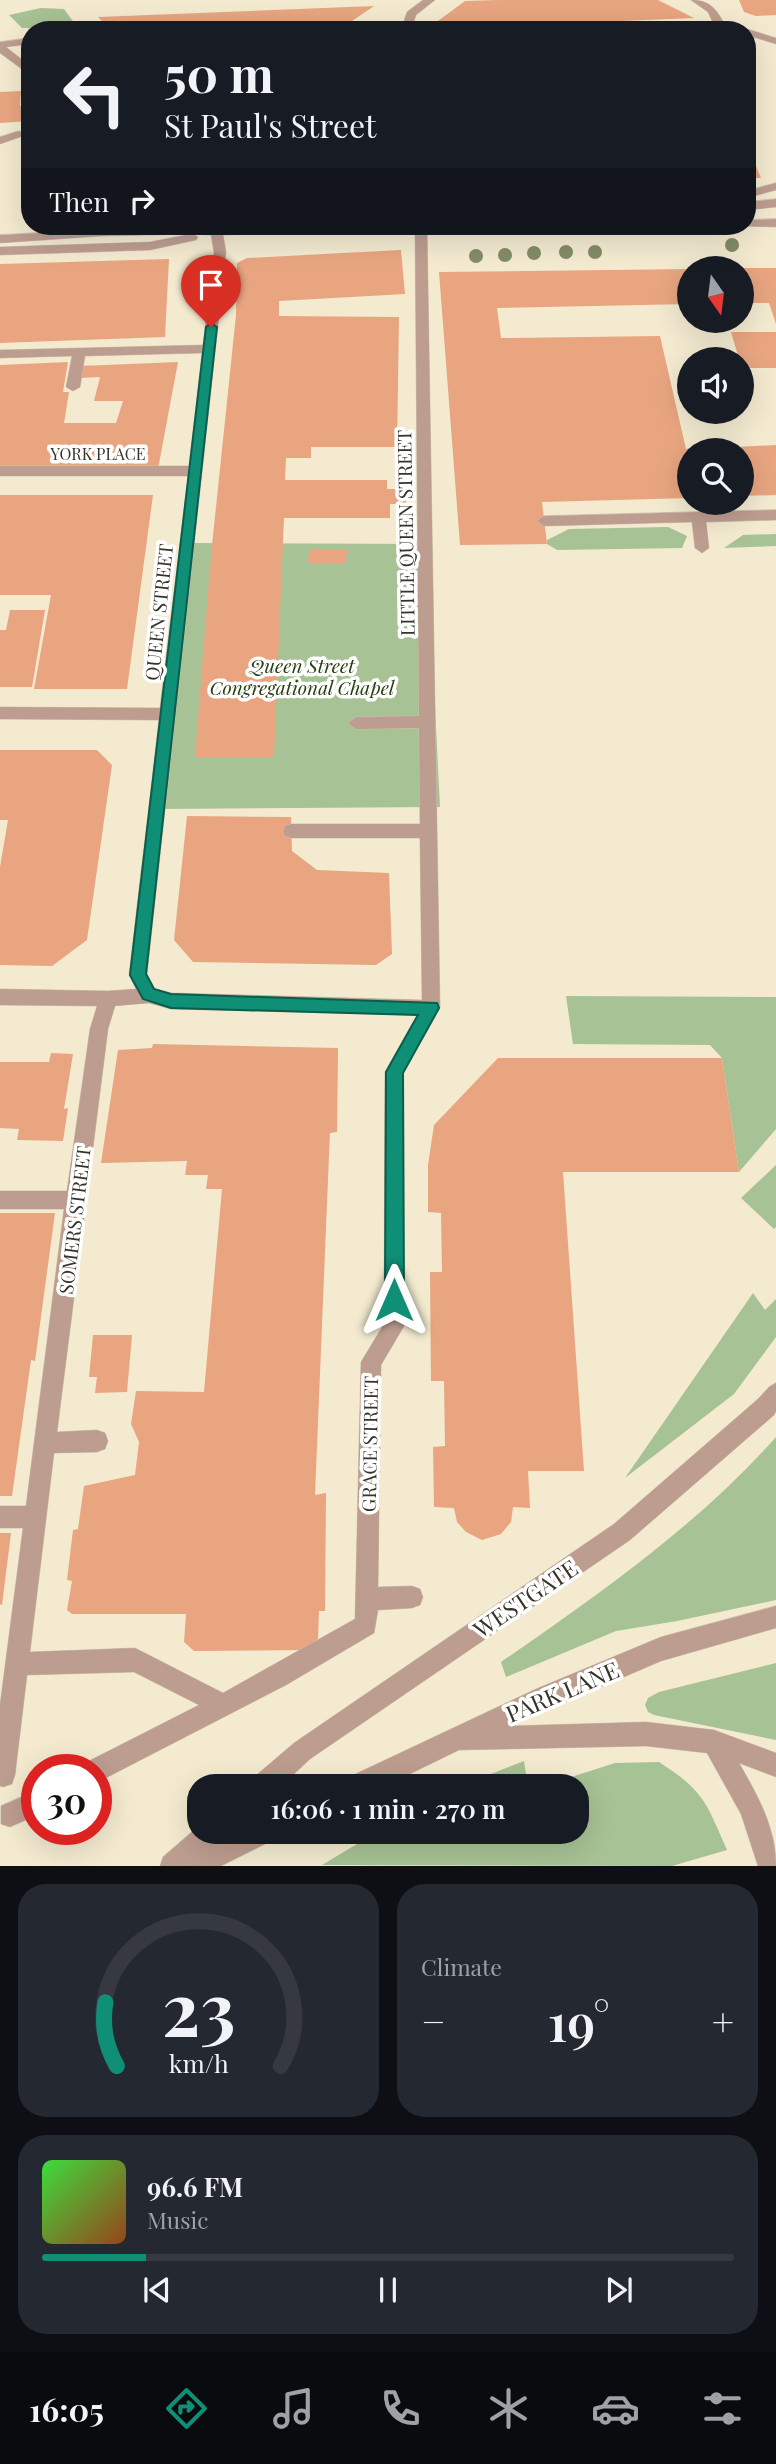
<!DOCTYPE html>
<meta charset="utf-8">
<style>
:root{--surface:#171b24;--page:#242831;--text:#f1f3f6;--muted:#9ea1a6;--line:#363941;--accent:#0f9076}
body{margin:0;font-family:"Playfair Display",serif;background:var(--page);color:var(--text);height:100vh;display:flex;flex-direction:column;font-size:26px;white-space:nowrap}
*{box-sizing:border-box;margin:0}
p{font-size:23px;color:var(--muted)}
.icon{flex:none;width:38px;height:38px;fill:none;stroke:currentColor;stroke-width:2;stroke-linecap:round;stroke-linejoin:round}
.map{position:relative;height:1866px;overflow:hidden}
.sheet{display:flex;flex-direction:column;gap:18px;padding:18px;background:#0d0f14;flex:1}
.sheet>*{flex:none}
.guide{position:absolute;left:21px;top:21px;width:735px;height:214px;border-radius:28px;box-shadow:0 7px 28px #0002;background:#171b24;color:var(--text);overflow:hidden}
.needle{width:46px;rotate:166deg}
.buttons{position:absolute;left:677px;top:256px;display:grid;gap:14px}
.buttons a{display:grid;place-items:center;width:77px;height:77px;border-radius:50%;background:var(--surface);box-shadow:0 7px 28px #0002;font-size:35px}
.speed{position:absolute;left:21px;top:1754px;display:flex;gap:14px;font-size:35px;font-weight:700;text-align:center}
.speed>*{display:grid;place-content:center;width:91px;height:91px;border-radius:50%;background:var(--surface);box-shadow:0 7px 28px #0002;line-height:1}
.speed .limit{border:10px solid #d22;background:#fff;color:#111}
.pin{position:absolute;display:grid;place-items:center;width:60px;height:60px;color:#fff;margin:-72px -30px;border-radius:50% 50% 50% 0;rotate:-45deg;box-shadow:0 0 7px #0007}
.pin .icon{rotate:45deg}
.me{position:absolute;width:77px;margin:-38px;rotate:0deg;stroke-linejoin:round;filter:drop-shadow(0 0 5px #0008)}
.turn{display:flex;align-items:center;gap:24px;height:147px;padding:0 28px;font-size:32px}
.turn .icon{width:91px;height:91px;stroke-width:2.5}
.turn b{display:block;font-size:49px;line-height:60px}
.then{display:flex;align-items:center;height:66px;padding:0 28px;background:#0003;gap:14px;font-size:26px}
.big{font-size:52px;font-weight:600;line-height:1.1}
.sheet .widget{flex:1;display:flex;flex-direction:column;justify-content:center;gap:10px;min-width:0;padding:0 24px;border-radius:28px;background:var(--page)}
.sheet .dial{align-items:center;gap:0}
.dial svg{height:182px;overflow:visible;fill:none;stroke:var(--line);stroke-width:7;stroke-linecap:round;text-anchor:middle}
.dial text{fill:var(--text);stroke:none}
.song{display:flex;align-items:center;gap:21px}
.cover{width:84px;height:84px;border-radius:10px;background:linear-gradient(135deg,hsl(120 70% 55%),hsl(20 70% 35%))}
.played{height:7px;border-radius:4px;background:linear-gradient(90deg,var(--accent) 15%,var(--line) 15%)}
.keys{display:flex;justify-content:space-around;direction:ltr}
.heat{display:flex;justify-content:space-between;align-items:center;font-size:38px;direction:ltr}
.sheet .tiles{flex:1;display:grid;gap:18px;grid-template-columns:1fr 1fr}
.widget:last-child{grid-column:span 2}
.trip{position:absolute;left:187px;top:1774px;width:402px;height:70px;border-radius:28px;background:var(--surface);box-shadow:0 7px 28px #0002;font-weight:600;line-height:70px;text-align:center}
.tab-bar{display:flex;height:112px;justify-content:space-around;align-items:center;background:#090b0e;color:var(--muted)}
.tab-bar .icon{width:49px;height:49px}
.tab-bar .active{color:var(--accent)}
.tab-bar b{font-size:32px;color:var(--text)}
.map>svg:first-child{display:block}
.green{fill:#a7c295}
.building{fill:#e8a580}
.lines{fill:none;stroke-linecap:round;stroke-linejoin:round}
.minor-casing{stroke:#cdc5af;stroke-width:1}
.minor{fill:#bd9d90;fill-rule:evenodd}
.tree{fill:#838b67}
.route{fill:#0f9076;stroke:#0a5e4d;stroke-width:2}
.labels{text-anchor:middle;dominant-baseline:central;stroke-width:7;stroke-linejoin:round;paint-order:stroke}
.far-street-label{font-size:16px;fill:#363329;stroke:#fff}
.street-label{font-size:19px;fill:#363329;stroke:#fff}
.park-label{font-size:19px;font-style:italic;fill:#273e11;stroke:#fff}
.near-street-label{font-size:23px;fill:#363329;stroke:#fff}
</style>
<div class="map">
<svg width="776" height="1866" viewBox="0 0 776 1866">
<rect width="100%" height="100%" fill="#f3ead0"/>
<path class="green" d="M41 8 64 9 78 28H22L9 15Z
M668 527 687 536 682 548 557 550 547 544V540L569 529Z
M776 534V546L724 548 743 535Z
M187 543 427 544 440 807 157 809Z
M566 996 776 997V1129L739 1172 722 1058 710 1045 573 1044Z
M776 1165V1227L774 1229 741 1198Z
M753 1293 765 1310 776 1299V1337L734 1394 625 1478Z
M776 1437V1600L677 1621 616 1631 506 1677 501 1662C598 1595 698 1525 776 1437Z
M776 1663V1740L654 1715 648 1712 645 1705 648 1698 659 1692Z
M524 1761 528 1787H457Z
M659 1762C704 1791 706 1802 727 1850L672 1866 322 1865 377 1832H578V1787H540L615 1763Z"/>
<path class="building" d="M497 0H658L694 18 427 29 465 1Z
M739 0H776V15L756 16 744 12Z
M374 6 339 30H110L98 17Z
M21 91 20 106 30 105V121L0 123V92Z
M747 144 761 178H747Z
M401 250 405 294 279 301V316L399 317 397 447H311V458H286L285 480H387V489H406V504H390V518H284L274 757H195L211 555 236 315 237 263 247 258Z
M169 259 165 337 0 343V264Z
M742 268H776V324L769 303H742Z
M690 269V304L497 308 501 338 660 336 686 449 690 448V498L542 502 547 544 460 545 439 272Z
M731 332H776V368H742V359H739Z
M68 362 63 392H69L64 423H116L123 401H94L100 377 80 378V366L178 362 158 469 0 467V365Z
M776 445V495L742 496V450H718V448Z
M0 495H153L127 689H34L51 595H0Z
M309 550H347L346 563H308Z
M10 610H45L32 687H0V630H6Z
M0 750H97L112 765 87 940 52 966 0 965V867L8 820H0Z
M187 816 291 817 292 851 317 870 389 873 392 954 376 965 193 962 174 940Z
M153 1044 338 1048 337 1132 330 1133 329 1155 315 1495 326 1493 325 1611H319L318 1639 304 1650 194 1651 184 1642 186 1614H72L67 1610 72 1581 67 1580 73 1530 78 1529 84 1486 135 1475 139 1442 131 1424 136 1391 204 1392 222 1189H206L208 1175H185L187 1161 101 1163 118 1050 152 1048Z
M51 1053 73 1054 64 1109 68 1108 63 1141 17 1140 19 1129 0 1128V1062H49Z
M498 1058H722L739 1172H563L584 1471H528L530 1508 513 1507 511 1522 501 1534 482 1540 466 1532 457 1522 454 1508 434 1507 433 1447 445 1446 444 1381H431L430 1272H442L441 1213 428 1212V1165L434 1125Z
M0 1213H55L35 1361 31 1360 12 1496H0Z
M93 1335H132L127 1392 95 1393 97 1377H89Z
M0 1533H11L2 1605 0 1604Z"/>
<g class="lines">
<defs>
<path id="minor" d="M423 0H435L416 15 411 30H401L407 12Z
M691 0C711 0 717 10 726 27L743 30H672L677 27H715L708 12Z
M747 29 776 38V44L747 35V30H743Z
M30 38V44L6 47 30 66V75L0 53V42Z
M19 131 25 134 23 136 0 144V137Z
M776 183V190L747 198V191Z
M776 199V207L747 210V202Z
M776 219V227L742 226H747V220Z
M171 226H218L219 228 369 226 363 230 223 235 226 252 147 974 155 989 171 993 422 1000 420 838H291L285 836 283 831 285 826 291 824H420L419 728 356 729 348 723 356 717 419 716 415 226H427L440 1008 403 1073 404 1326 381 1365 378 1587 412 1586 420 1589 423 1597 420 1605 412 1608 378 1610 374 1633 286 1685 96 1783V1769H85L87 1762 199 1705 134 1672 27 1675 15 1775 12 1784 3 1787 0 1786V1705L23 1528H0V1506H26L64 1209H0V1191H67L90 1029 97 1006 0 1005V989L108 991 136 989 129 975 159 720 0 719V707L160 708 188 476H0V466H189L202 353 85 356 80 387 73 391 66 387 72 356 0 358V350L203 345 214 252 211 235 193 234 198 237 196 240 150 250 0 255V247L150 242 191 234 102 236 0 243V235ZM149 1003 171 1009 417 1015 385 1072 384 1324 361 1362 355 1619 223 1693 135 1648 30 1652 54 1453 97 1452 105 1449 108 1441 105 1433 97 1430 57 1432 108 1029 115 1006Z
M776 510V520L706 522 709 548 702 553 695 548 692 522 544 526 537 521 544 516Z
M776 1383V1411L774 1415 630 1540 310 1759 280 1787H250L253 1778 294 1743 614 1524 758 1399 769 1387Z
M776 1606V1628L661 1661 510 1726 646 1722 714 1730 776 1753V1777L739 1763C758 1796 776 1828 776 1866H758L741 1814 707 1753 646 1746 459 1750 383 1787H344L347 1778 536 1689 661 1637Z
M37 1790V1815L10 1827 1 1824V1806Z
M200 1825V1832H222L219 1840 235 1832H274L271 1841 221 1866H160L163 1857Z"/>
</defs>
<use href="#minor" class="minor-casing"/>
<use href="#minor" class="minor"/>
</g>
<g class="tree">
<circle cx="732" cy="245" r="7"/>
<circle cx="566" cy="252" r="7"/>
<circle cx="595" cy="252" r="7"/>
<circle cx="534" cy="253" r="7"/>
<circle cx="505" cy="255" r="7"/>
<circle cx="476" cy="256" r="7"/>
</g>
<path class="route" d="M211 323 217 327 146 974 154 989 171 994 437 1003 439 1008 403 1073 404 1300 401 1306 394 1309 388 1306 385 1300 386 1072 418 1015 171 1008 143 999 130 975 206 327Z"/>
<g class="labels">
<g class="far-street-label">
<text x="98" y="453">YORK PLACE</text>
</g>
<g class="street-label">
<text transform="translate(405 533) rotate(-91)">LITTLE QUEEN STREET</text>
<text transform="translate(158 612) rotate(-84)">QUEEN STREET</text>
<text transform="translate(74 1220) rotate(-83)">SOMERS STREET</text>
<text transform="translate(369 1444) rotate(-89)">GRACE STREET</text>
</g>
<g class="park-label">
<text x="302" y="665">Queen Street<tspan x="302" dy="22">Congregational Chapel</tspan></text>
</g>
<g class="near-street-label">
<text transform="translate(525 1598) rotate(-34)">WESTGATE</text>
<text transform="translate(562 1691) rotate(-23)">PARK LANE</text>
</g>
</g>
</svg>
<div class="buttons">
<a><svg class="needle" viewBox="-14 -14 28 28"><path d="M0-13l5 13h-10z" fill="#e53935"/><path d="M0 13l5-13h-10z" fill="#9ea1a6"/></svg></a>
<a><svg class="icon" aria-label="sound" viewBox="0 0 24 24"><path d="M4 9h4l5-4v14l-5-4H4zM17 9q2 3 0 6"/></svg></a>
<a><svg class="icon" aria-label="search" viewBox="0 0 24 24"><circle cx="10" cy="10" r="6"/><path d="M15 15l6 6"/></svg></a>
</div>
<div class="speed"><div class="limit">30</div></div>
<div class="pin" style="left:211px;top:327px;background:#d93025"><svg class="icon" aria-label="arrive" viewBox="0 0 24 24"><path d="M6 21V4h12l-3 4 3 4H6"/></svg></div>
<svg class="me" style="left:394px;top:1300px" viewBox="-20 -20 40 40"><path d="M0-17L14 15 0 8-14 15z" fill="#0f9076" stroke="#fff" stroke-width="4"/></svg>
<div class="trip">16:06 · 1 min · 270 m</div>
<div class="guide">
<div class="turn"><svg class="icon" aria-label="left" viewBox="0 0 24 24"><path d="M17 20v-9H6M10 6l-5 5 5 5"/></svg><div><b>50 m</b>St Paul's Street</div></div>
<div class="then">Then<svg class="icon" aria-label="right" viewBox="0 0 24 24"><path d="M7 20v-9h11M14 6l5 5-5 5"/></svg></div>
</div>
</div>
<section class="sheet">
<div class="tiles">
<div class="widget dial"><svg viewBox="0 0 100 80">
<path d="M14 69A42 42 0 1 1 86 69"/>
<path d="M14 69A42 42 0 0 1 9 41" stroke="#0f9076"/>
<text x="50" y="56" font-size="32" font-weight="700">23</text>
<text x="50" y="72" font-size="11">km/h</text>
</svg></div>
<div class="widget"><p>Climate</p>
<div class="heat"><a>−</a><b class="big">19°</b><a>+</a></div>
</div>
<div class="widget">
<div class="song"><i class="cover"></i><div><b>96.6 FM</b><p>Music</p></div></div>
<div class="played"></div>
<div class="keys"><svg class="icon" aria-label="previous" viewBox="0 0 24 24"><path d="M18 5L8 12l10 7zM5 5v14"/></svg><svg class="icon" aria-label="pause" viewBox="0 0 24 24"><path d="M8 5v14M16 5v14"/></svg><svg class="icon" aria-label="next" viewBox="0 0 24 24"><path d="M6 5l10 7-10 7zM19 5v14"/></svg></div>
</div>
</div>
</section>
<nav class="tab-bar">
<b>16:05</b>
<svg class="icon active" aria-label="directions" viewBox="0 0 24 24"><path d="M12 3l9 9-9 9-9-9zM9 14v-3h6M13 9l2 2-2 2"/></svg>
<svg class="icon" aria-label="music" viewBox="0 0 24 24"><path d="M9 18V5l10-2v13"/><circle cx="6" cy="18" r="3"/><circle cx="16" cy="16" r="3"/></svg>
<svg class="icon" aria-label="phone" viewBox="0 0 24 24"><path d="M5 4h4l2 5-3 2q2 4 5 5l2-3 5 2v4C11 20 4 13 5 4z"/></svg>
<svg class="icon" aria-label="climate" viewBox="0 0 24 24"><path d="M12 3v18M4 7l16 10M4 17L20 7"/></svg>
<svg class="icon" aria-label="car" viewBox="0 0 24 24"><path d="M5 17H2v-5l4-1 3-4h7l3 4 3 1v5h-3M9 17h6M6 11h13"/><circle cx="7" cy="17" r="2"/><circle cx="17" cy="17" r="2"/></svg>
<svg class="icon" aria-label="filters" viewBox="0 0 24 24"><path d="M4 7h16M4 17h16"/><circle cx="9" cy="7" r="2"/><circle cx="15" cy="17" r="2"/></svg>
</nav>
